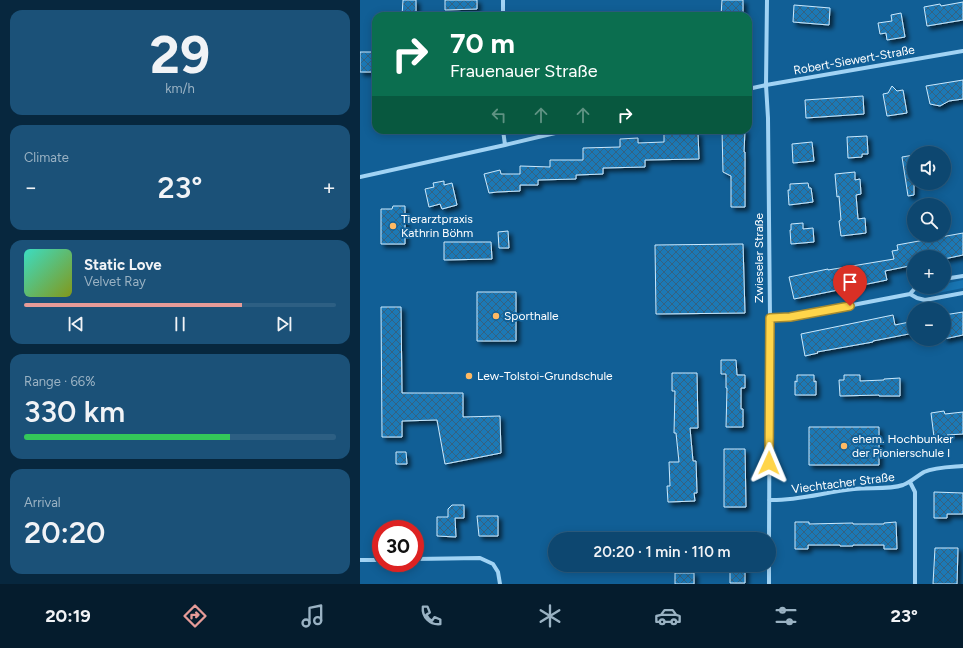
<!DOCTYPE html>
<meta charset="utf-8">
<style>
:root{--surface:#0d4770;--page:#1b5178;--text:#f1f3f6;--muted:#9ab2c3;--line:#2d5f83;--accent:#e69b98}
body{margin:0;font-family:Figtree,sans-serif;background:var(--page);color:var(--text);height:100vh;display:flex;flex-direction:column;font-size:15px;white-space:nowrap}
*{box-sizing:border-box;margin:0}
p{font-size:13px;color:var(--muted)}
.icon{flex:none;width:22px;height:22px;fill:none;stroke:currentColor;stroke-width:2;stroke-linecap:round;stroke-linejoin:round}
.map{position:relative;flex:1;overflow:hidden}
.drawer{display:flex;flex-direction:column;gap:10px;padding:10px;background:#07273e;width:360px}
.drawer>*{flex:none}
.guide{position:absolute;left:12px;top:12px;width:380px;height:122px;border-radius:12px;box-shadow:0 2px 10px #0003,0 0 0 1px var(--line);background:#0b6e4f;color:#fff;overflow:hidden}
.buttons{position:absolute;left:547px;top:146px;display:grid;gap:8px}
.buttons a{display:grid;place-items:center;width:44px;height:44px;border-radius:50%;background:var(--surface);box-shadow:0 2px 10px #0003,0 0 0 1px var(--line);font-size:20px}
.speed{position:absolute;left:12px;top:520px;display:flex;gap:8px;font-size:20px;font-weight:700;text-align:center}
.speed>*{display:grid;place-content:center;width:52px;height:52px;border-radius:50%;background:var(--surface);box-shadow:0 2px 10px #0003,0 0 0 1px var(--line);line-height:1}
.speed .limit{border:6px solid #d22;background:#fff;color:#111}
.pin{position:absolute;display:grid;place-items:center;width:34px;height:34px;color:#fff;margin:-41px -17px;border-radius:50% 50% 50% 0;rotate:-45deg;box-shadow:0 0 4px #0007}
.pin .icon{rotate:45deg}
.me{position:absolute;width:44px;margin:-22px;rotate:1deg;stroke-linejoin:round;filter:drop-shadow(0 0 3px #0008)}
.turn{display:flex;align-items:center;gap:14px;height:84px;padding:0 12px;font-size:18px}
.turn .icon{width:52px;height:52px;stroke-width:2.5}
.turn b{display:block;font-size:28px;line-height:34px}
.lanes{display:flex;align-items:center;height:38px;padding:0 12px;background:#0003;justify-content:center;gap:20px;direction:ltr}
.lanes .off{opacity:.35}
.big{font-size:30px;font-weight:600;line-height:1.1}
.drawer .card{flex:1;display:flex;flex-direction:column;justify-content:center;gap:6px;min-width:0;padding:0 14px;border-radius:12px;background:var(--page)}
.drawer .dial{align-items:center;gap:0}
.dial b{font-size:52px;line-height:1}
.song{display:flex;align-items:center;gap:12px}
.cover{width:48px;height:48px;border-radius:6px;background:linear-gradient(135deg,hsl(170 70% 55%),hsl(70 70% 35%))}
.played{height:4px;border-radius:2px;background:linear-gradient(90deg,var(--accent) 70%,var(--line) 70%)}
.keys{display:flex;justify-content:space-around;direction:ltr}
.heat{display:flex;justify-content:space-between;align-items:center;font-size:22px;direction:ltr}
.charge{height:6px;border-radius:3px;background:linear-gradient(90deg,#34c759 66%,var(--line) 0)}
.trip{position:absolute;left:188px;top:532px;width:228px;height:40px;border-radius:20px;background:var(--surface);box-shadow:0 2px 10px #0003,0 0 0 1px var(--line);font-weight:600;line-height:40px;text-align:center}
.tabs{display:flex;height:64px;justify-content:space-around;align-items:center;background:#051c2d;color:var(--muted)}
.tabs .icon{width:28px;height:28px}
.tabs .on{color:var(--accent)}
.tabs b{font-size:18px;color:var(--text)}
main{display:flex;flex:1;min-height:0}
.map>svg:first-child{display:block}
.green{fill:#1874b1}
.building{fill:url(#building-cross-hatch);stroke:#c9e9fe;filter:url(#shadow)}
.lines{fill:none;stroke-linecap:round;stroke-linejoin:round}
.minor{stroke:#a1d3f4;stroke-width:4}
.route-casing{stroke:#a68a30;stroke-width:10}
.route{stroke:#ffd54a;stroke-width:7}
.poi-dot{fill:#ffba63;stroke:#115f96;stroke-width:1.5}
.labels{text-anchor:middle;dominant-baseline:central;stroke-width:4;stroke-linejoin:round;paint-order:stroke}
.street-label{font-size:12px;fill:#fff;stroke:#115f96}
.poi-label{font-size:12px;fill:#fff;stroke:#115f96;text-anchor:start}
</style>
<main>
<section class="drawer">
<div class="card dial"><b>29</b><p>km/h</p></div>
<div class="card"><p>Climate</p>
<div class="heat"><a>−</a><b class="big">23°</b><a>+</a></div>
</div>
<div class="card">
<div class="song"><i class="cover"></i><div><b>Static Love</b><p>Velvet Ray</p></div></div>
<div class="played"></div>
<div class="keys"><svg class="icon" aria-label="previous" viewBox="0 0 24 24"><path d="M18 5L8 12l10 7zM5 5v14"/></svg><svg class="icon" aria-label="pause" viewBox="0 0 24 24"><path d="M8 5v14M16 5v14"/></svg><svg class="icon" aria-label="next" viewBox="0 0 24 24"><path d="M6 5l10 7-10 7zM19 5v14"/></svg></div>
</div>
<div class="card"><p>Range · 66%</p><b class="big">330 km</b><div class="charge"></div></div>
<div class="card"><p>Arrival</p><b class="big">20:20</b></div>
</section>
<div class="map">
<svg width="603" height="584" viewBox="0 0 603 584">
<defs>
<pattern id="building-cross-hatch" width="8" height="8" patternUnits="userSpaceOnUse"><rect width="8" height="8" fill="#1e79b6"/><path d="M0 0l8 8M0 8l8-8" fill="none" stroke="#356281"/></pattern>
<filter id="shadow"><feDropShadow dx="3.5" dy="3.5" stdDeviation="2" flood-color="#0009"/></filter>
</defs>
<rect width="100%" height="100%" fill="#115f96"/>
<path class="green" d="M603 280V288L568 295 567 287H584V284Z"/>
<path class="building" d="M43 0H56V16H42Z
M85 0H117V9L85 10Z
M362 0H383V16H361Z
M603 2V20L567 26 564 7 580 4 581 6Z
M434 5 470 8 469 25 433 22Z
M541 13 545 37 527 40 526 33 520 34 518 23 532 21 531 15Z
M0 52H16V72H0Z
M603 80V99L589 101 580 106 570 104 566 86Z
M532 86 537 91 543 90 547 113 527 116 523 94 528 93Z
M503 96 504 114 446 118 445 100Z
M304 130H324V133H338L339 159 285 160V167L243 168V174L216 175V179L178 180V185H160V191L137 192 129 193 124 174 140 170 141 174H160V166L190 167V160H223V148L260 147V139L278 138V143L304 142Z
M362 130H385L384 152H385V207H371V176L363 172Z
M507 136 508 154H502V157L488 158 487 137Z
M452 142 454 161 433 163 432 144Z
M554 155V195L548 196 542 157Z
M495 172V180L500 179 501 194 496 195 498 219 505 218 506 233 481 236 479 221 481 220 479 196 477 197 475 174Z
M84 181V185L92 183 97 205 82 209 80 204 69 207 65 189 74 187 73 183Z
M448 183 449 188H451L453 202 429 205 428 190H430V184Z
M33 206H45V244H21V209H32Z
M443 223V229L453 228 454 242 431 244 430 230H431V224Z
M148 231 149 248H139L138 232Z
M603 233V255L584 259V257H554V265L525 271 527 280 434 299 429 277 468 269V270L534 259 532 251 538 250 537 245Z
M84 242H131L132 259 84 260Z
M383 244 385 313 296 314 295 245Z
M117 292H156V341H117Z
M21 307H41L42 393H103V417L140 416 141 453 85 464 77 420 42 421V437H22Z
M603 312V335L584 339V315Z
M533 315 535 325 554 321V333L513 341V342L457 352 458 353 445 356 441 334Z
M361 360H376L377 375H385V388H381V409H383V427H366L367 388H366V374H361Z
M312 373H337L338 428H330L333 461H336L337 493H334L335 501 308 502 307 486H310L309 462H319L316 433H314L315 391H312Z
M437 375H454V382L456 381V395H435V381L437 382Z
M484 375H500V381L524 380V379L540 378V396H519V395L480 396 479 380H484Z
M584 411 585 414 603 412V434L587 435V436L574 437 571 413Z
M449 427H519V465H449Z
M364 449H385L386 507H364Z
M36 452H46L47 464H36Z
M574 492 603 493V514H587V518H574Z
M92 505H104V518H95L96 537 77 536V517H88V509Z
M117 516H138V536H119Z
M435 522H449V524L493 523V524H524V523L536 522 537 549H524V545H493V546H480V545H448V549H435Z
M575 548H598L597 584H573Z
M370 567H385V583H370Z
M315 573H334V584H315Z"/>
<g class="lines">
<path class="minor" d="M407 0 406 85 408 118 410 318 409 539
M143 16V0
M388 89 406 85 603 51
M143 130 145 145
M0 177 145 145 208 130
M584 279 603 276
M550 294 557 298 565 300 603 293
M410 318 430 317 550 294 556 287
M550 482 555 492V584
M409 500C437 501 465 492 494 489 509 487 528 490 543 485 551 482 557 476 564 472 575 467 590 467 603 466
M55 559 120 558 133 564 138 572 140 584
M0 560H21
M409 584V565"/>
</g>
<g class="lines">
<defs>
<path id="route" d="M409 463 410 318 430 317 490 306"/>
</defs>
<use href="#route" class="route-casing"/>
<use href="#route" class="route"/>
</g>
<g class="poi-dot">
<circle cx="33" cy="226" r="4"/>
<circle cx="136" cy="316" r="4"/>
<circle cx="109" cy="376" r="4"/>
<circle cx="484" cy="446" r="4"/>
</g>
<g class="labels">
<g class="street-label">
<text transform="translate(494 60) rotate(-10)">Robert-Siewert-Straße</text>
<text transform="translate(399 258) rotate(-90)">Zwieseler Straße</text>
<text transform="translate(483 483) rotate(-7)">Viechtacher Straße</text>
</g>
<g class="poi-label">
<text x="41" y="219">Tierarztpraxis<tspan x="41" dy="14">Kathrin Böhm</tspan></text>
<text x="144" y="316">Sporthalle</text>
<text x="117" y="376">Lew-Tolstoi-Grundschule</text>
<text x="492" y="439">ehem. Hochbunker<tspan x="492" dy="14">der Pionierschule I</tspan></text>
</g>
</g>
</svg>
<div class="buttons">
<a><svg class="icon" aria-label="sound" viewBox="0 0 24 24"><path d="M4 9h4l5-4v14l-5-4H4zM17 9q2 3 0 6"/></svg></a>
<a><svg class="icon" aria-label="search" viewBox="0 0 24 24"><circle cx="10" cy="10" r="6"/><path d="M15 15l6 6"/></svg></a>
<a>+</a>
<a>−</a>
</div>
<div class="speed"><div class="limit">30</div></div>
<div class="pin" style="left:490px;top:306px;background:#d93025"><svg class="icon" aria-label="arrive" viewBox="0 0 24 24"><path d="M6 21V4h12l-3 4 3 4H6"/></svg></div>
<svg class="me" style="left:409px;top:463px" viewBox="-20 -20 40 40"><path d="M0-17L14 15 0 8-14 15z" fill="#ffd54a" stroke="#fff" stroke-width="4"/></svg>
<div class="trip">20:20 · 1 min · 110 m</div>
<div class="guide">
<div class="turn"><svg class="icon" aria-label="right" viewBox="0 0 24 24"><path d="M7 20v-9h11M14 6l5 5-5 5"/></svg><div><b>70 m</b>Frauenauer Straße</div></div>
<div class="lanes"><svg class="icon off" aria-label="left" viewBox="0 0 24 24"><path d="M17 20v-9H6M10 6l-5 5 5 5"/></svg><svg class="icon off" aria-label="ahead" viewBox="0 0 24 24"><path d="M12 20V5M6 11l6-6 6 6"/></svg><svg class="icon off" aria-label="ahead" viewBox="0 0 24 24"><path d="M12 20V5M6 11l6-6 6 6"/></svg><svg class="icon" aria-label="right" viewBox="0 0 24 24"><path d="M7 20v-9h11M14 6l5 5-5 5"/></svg></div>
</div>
</div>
</main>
<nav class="tabs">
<b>20:19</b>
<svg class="icon on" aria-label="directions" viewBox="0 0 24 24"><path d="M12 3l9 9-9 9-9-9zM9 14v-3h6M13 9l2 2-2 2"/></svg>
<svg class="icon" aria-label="music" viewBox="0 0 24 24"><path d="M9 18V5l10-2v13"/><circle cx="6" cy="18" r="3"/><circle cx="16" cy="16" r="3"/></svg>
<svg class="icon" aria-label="phone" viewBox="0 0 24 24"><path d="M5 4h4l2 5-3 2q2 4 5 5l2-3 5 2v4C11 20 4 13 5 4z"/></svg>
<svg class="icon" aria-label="climate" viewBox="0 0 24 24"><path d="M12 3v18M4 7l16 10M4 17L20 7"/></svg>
<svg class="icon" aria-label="car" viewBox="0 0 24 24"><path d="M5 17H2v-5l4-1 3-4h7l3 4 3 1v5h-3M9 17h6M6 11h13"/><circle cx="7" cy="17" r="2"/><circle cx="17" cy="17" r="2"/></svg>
<svg class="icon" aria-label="filters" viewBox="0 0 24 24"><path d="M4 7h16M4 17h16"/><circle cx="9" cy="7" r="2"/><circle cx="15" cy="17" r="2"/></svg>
<b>23°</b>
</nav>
